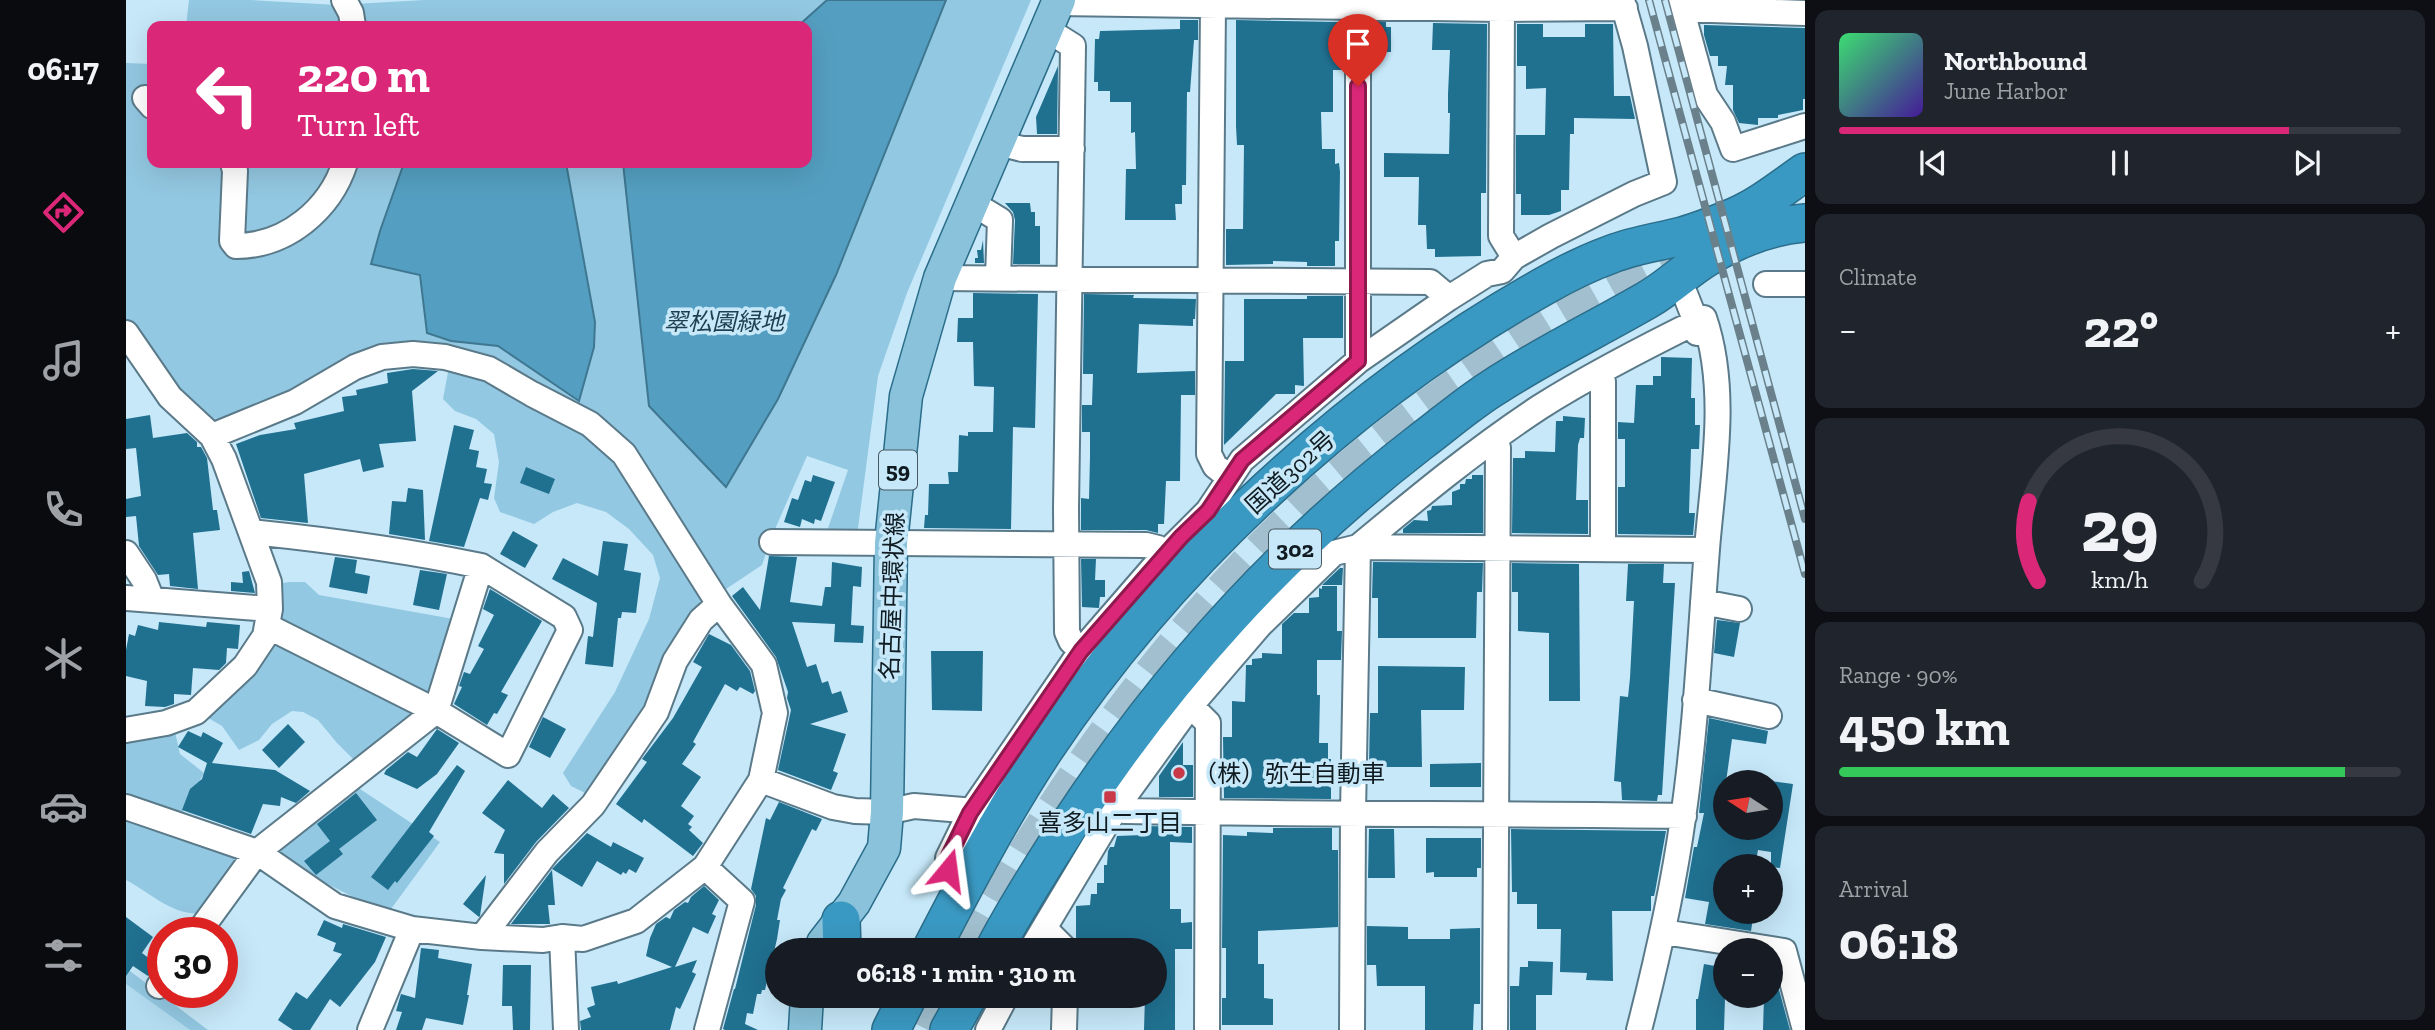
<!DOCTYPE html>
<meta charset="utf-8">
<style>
:root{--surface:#171b24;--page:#20242c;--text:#f1f3f6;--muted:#9ea1a6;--line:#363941;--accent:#db2777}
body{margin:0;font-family:"Zilla Slab","Noto Sans JP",serif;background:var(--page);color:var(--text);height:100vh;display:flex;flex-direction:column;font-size:26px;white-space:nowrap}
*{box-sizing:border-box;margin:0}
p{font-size:23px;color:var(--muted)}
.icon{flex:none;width:38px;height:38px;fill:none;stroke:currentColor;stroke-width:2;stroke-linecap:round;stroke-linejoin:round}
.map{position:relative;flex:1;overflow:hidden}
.drawer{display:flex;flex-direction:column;gap:10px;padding:10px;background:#0d0f14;width:630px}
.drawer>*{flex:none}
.banner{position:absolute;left:21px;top:21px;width:665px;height:147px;border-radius:14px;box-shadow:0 7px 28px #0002;background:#db2777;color:#fff;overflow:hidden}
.needle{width:46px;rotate:282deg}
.fabs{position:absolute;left:1587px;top:770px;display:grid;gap:14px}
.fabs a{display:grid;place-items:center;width:70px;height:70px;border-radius:50%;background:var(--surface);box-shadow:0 7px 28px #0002;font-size:35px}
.speed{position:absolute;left:21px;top:917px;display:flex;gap:14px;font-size:35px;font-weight:700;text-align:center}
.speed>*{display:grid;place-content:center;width:91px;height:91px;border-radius:50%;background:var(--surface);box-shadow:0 7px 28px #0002;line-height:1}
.speed .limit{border:10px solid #d22;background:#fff;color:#111}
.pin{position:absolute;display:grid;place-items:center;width:60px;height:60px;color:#fff;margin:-72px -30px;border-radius:50% 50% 50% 0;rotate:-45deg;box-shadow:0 0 7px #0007}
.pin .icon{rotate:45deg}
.me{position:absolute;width:77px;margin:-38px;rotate:16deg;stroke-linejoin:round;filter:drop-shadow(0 0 5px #0008)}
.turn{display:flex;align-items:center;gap:24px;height:147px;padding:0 35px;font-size:32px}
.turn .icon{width:91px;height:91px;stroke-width:2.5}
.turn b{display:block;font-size:49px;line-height:60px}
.big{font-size:52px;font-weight:700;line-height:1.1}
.drawer .card{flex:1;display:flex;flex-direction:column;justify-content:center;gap:10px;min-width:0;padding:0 24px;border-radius:14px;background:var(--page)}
.drawer .dial{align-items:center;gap:0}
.dial svg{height:182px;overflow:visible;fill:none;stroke:var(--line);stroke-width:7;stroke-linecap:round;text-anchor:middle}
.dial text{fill:var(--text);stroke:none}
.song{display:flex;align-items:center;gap:21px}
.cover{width:84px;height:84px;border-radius:10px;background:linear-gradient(135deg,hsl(140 70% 55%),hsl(260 70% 35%))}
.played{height:7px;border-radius:4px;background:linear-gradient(90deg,var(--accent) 80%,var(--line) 80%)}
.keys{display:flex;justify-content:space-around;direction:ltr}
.heat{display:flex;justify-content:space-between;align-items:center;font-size:38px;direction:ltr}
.charge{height:10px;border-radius:5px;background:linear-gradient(90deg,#34c759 90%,var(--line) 0)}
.trip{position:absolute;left:639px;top:938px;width:402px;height:70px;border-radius:35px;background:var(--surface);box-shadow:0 7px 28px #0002;font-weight:700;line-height:70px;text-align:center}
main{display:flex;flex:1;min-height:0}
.menu{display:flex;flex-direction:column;width:126px;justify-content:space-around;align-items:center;background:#090b0e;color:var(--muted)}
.menu .icon{width:49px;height:49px}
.menu .active{color:var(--accent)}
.menu b{font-size:32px;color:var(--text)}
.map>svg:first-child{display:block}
.built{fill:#b3dcf0}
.green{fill:#93c8e2}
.water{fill:#549fc1;stroke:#3f7791;stroke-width:2}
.building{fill:#207090}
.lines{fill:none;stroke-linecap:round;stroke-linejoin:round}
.highway-tunnel{stroke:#a1bfce;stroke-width:37;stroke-dasharray:37 18;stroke-linecap:butt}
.minor-casing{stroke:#5b7a89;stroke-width:28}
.major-casing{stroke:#2b6d8a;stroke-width:35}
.highway-casing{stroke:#2b6d8a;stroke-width:40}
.minor{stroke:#fff;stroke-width:24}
.major{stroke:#89c2da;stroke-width:32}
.highway{stroke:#3a99c2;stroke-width:37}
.rail-casing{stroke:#6a818c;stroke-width:8}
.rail{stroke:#c6e8f9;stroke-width:5;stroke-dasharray:16;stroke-linecap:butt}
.route-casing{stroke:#8e194d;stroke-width:18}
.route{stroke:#db2777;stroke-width:12}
.poi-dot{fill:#c93948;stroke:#c6e8f9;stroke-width:2.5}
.labels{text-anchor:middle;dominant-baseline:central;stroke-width:7;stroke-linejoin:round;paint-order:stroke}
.shield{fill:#c6e8f9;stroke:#465862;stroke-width:2}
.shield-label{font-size:23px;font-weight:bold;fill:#0f1b21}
.park-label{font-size:24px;font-style:italic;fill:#1d3f4f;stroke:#c6e8f9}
.street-label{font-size:24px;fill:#0f1b21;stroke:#c6e8f9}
.poi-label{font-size:24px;fill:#0f1b21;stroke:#c6e8f9;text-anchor:start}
</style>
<main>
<nav class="menu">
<b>06:17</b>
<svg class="icon active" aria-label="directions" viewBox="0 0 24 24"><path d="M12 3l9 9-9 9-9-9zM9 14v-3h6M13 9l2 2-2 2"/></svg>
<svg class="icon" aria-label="music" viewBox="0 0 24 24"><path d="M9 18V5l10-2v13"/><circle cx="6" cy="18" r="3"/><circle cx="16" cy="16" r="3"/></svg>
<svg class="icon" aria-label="phone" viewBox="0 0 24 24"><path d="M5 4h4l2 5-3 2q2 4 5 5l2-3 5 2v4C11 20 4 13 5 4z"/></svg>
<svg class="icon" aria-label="climate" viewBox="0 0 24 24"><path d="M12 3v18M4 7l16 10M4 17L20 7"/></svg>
<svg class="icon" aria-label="car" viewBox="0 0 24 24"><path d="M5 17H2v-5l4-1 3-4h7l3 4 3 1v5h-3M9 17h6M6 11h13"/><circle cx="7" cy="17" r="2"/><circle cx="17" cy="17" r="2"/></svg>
<svg class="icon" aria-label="filters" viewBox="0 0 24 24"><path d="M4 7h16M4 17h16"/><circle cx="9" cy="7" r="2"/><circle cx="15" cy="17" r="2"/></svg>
</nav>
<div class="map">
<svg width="1679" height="1030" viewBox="0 0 1679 1030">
<rect width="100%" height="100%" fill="#c6e8f9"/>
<path class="built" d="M0 984 64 1030H0Z"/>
<path class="green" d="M63 0H125L211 5 298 0H905L781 293 752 376 731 536 699 537 722 470 681 456 646 536 636 565 594 593 503 450 322 351 166 391 95 419 74 418 50 392 0 320V63L26 64V163H681V26H60Z
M323 367 359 376 458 430 494 459 586 603 526 707 465 796 445 786 437 773 489 692 523 619 534 578 527 555 503 529 480 512 451 503 427 512 408 524 374 512 368 498 373 462 368 434 350 419 329 411 317 399Z
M163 582H179L193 595 333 620 308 700 148 626 150 584Z
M144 639 302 710 232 764 211 743 192 720 177 712 166 711 146 724 133 740 113 750 96 726 77 715Z
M49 732 54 754 78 773 54 817 0 798V739Z
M228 785 314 842 265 909 249 908 152 859 150 844Z
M0 817 118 860 78 913C47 917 25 893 0 880Z
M0 968 82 1030H64L0 984Z"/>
<path class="water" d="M701 0H820L710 275 652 399 600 487 523 406 497 163H681V26H672Z
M278 163H440L469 322 468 347 453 401 372 346 325 341 301 333 294 275 245 264 254 231Z"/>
<path class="building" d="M1054 20H1072V40H1068L1064 92H1061L1060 185H1056V204H1049L1050 220H999L1000 169H1010L1009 132 1005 133V102H984V91H972V82H968L969 39H973L974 31 1054 29Z
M1110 20 1212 22V25H1217V70H1207V112H1195L1196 149H1209V164L1213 163 1214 172 1213 241H1209V266H1181V262L1147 261V264L1100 265V229H1117L1118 145H1111L1110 126Z
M1247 22H1260V27H1265V52H1247Z
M1307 23 1361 24 1360 193H1355V256L1309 257V249H1301L1300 225H1292L1293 177H1258V153L1323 154 1324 113H1322V94L1324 50H1306Z
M1391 24H1417V37H1459V24H1487L1488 96H1504L1509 119 1448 118V134H1444L1443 190H1435V211L1423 215H1395V194H1390V135H1419L1420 88 1400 89V66H1391Z
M1578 25 1679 28V99H1677V110L1652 115V118H1632V125L1613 123 1607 110V85H1599L1601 66H1592V56H1584L1578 35Z
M932 66 931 134H911L910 117Z
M879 203H904L905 212H909V226H914V264H887L889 220 887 212Z
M857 240 858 263H849V258H852L851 250H855Z
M847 293 912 294 909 428 887 427 885 529 798 528 799 515H802L803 484H823L822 472H832L833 435 842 436V432H867L868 387 848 386 847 342H831L832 318H847Z
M958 294 1008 295 1007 298 1070 299 1069 319H1067V326L1013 324 1011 373 1069 371V395H1055L1054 481H1040L1038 524H1032V533L1020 530H955V498L963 499 964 457V432H956V405H966L967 374H957Z
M1181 296H1217V338H1177L1178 386 1169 385V394H1150L1098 445 1099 361H1118V299H1181Z
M1535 357 1566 358 1565 398H1569V425H1574L1573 449H1565L1563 513H1569L1567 535 1492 534V487H1499V439H1492V422L1508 423 1510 385H1527V376H1535Z
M287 369 312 371 286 391 290 441 253 444 258 467 237 472 234 459 178 474 182 523 135 518 110 444 134 435 170 429 168 423 218 411 216 397 231 395 230 390 262 383 261 373Z
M24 415 27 438 61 433 71 442V447H75L81 458 87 510H91L94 530 67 533 72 589 44 586 43 574 32 575 13 546 10 516 0 517V499L15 496 10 448 0 449V419Z
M1437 416 1459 418 1458 438H1454L1452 445 1450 500H1462V534L1386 533 1387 458H1399V451L1429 452 1430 421H1437Z
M328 425 348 430 343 449 353 451 350 467 361 469 358 483 366 484 362 500 354 498 338 547 303 541Z
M400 467 429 479 423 494 394 483Z
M687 475 709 482 695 521 689 519 688 524 676 519 674 527 658 522 666 498 672 500 679 480 685 482Z
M1346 475H1357V533H1277V529L1288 520 1302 521 1301 511 1305 510 1306 506 1326 505V492L1334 489V484H1339L1340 479H1346Z
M282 488 297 490 299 540 263 534 266 501 280 502Z
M387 531 412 545 399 568 374 554Z
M477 541 502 544 498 570 515 573 510 613 496 612 495 618H492L487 667 459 664 462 636 467 637 471 603 426 579 437 558 472 576Z
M643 556 671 557 664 602 696 606 699 587H705L706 562 736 567 735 587 727 586 725 625 738 626 737 643 708 642 709 624 666 622 681 667 690 664 696 683 702 681 706 694 715 691 722 712 684 724 720 734 707 771 712 773 705 790 652 770 665 710 661 698 662 692 650 657 606 596 617 587 634 610Z
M209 557 231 560 229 573 244 576 241 594 203 587Z
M955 559H970L969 580H979V597H974L973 608 956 607Z
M1247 562 1357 563 1356 592H1351L1350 638H1252V598H1246Z
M1386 563 1453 564 1454 701H1423V633L1392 631V592H1386Z
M1502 564H1538L1537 583H1549L1536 795H1532L1531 801 1496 800 1495 782 1488 781 1494 696 1502 697 1504 678 1508 601H1500Z
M1214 568H1217L1216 585H1196Z
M294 570 321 574 313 610 287 605Z
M123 571 129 593 105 591V582L117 583 116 572Z
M1196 586H1211V631H1216L1215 660H1191V695H1194L1193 743H1202V759H1205V799L1098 798 1097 737H1106V701L1119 702 1120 665H1126V659L1136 658V653L1156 654V624L1168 613H1183V598L1193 597V588L1196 589Z
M364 589 416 621 375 692 382 695 371 714 368 713 361 725 328 704 336 687 333 686 338 672 344 674 358 649 352 646 368 615 357 609Z
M1591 620 1614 623 1608 657 1588 653Z
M33 622 80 627 81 622 114 625 112 649 101 648 100 663 93 670 67 668 65 695 48 694V704L39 707 19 706 21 681 0 676V650L3 634 9 636 12 625 32 630Z
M583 634 605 645 624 671 629 691 627 694 614 687 611 691 599 684 567 742 570 744 556 764 575 777 555 806 568 816 562 824 566 827 563 830 577 843 567 856 518 819 516 823 490 804 521 762 516 759 547 718 576 667 567 662Z
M805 651H857L856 711 806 710Z
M1252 666 1339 667 1338 710H1295L1296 767H1243L1244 713H1252Z
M417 717 440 729 424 758 403 747Z
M1583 718 1642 731 1640 744 1606 739 1600 782V828H1645V781L1667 784 1654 868 1645 867V852L1632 850 1629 866H1600V912H1628L1625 931 1579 924 1583 902 1559 898 1568 847H1571L1578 813H1573Z
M162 724 179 742 153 768 136 750Z
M311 729 333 743 311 774 291 789 258 774 260 770 282 752 291 757Z
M62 731 75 737 77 732 97 743 86 763 149 770 184 791 170 803 155 797 154 806 137 804 125 834 56 810 64 789 76 779 81 763 52 747Z
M1057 742V765H1067V797H1033V776Z
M1355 763V787H1304V764Z
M331 765 339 771 303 832 308 836 271 883 269 881 262 890 245 877Z
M382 780 416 808 427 794 443 808 410 842 378 884V854L368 853 379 830 356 813Z
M230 793 251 820 213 849 217 854 190 875 178 861 204 841 191 824Z
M653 802 696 819 690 831 686 829 657 888 660 890 655 899 651 920H654L651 939 639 990H636L635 994H631L627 1014 621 1013 619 1024 632 1030H599L597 1029 608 989H609L630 905V896L625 889 640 818 644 820Z
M1018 826 1066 827V843L1044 842V909H1055V923L1066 922V949H1049V1030H1018L1019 996H1029V948L954 949 950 939V906L964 905 965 894H971V883H978V865H981L982 851 984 847H988L991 836 1017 835Z
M1147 828H1206V850H1212V927L1132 931V964H1138V998L1147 999V1025H1096V998H1100V948H1096L1097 835 1121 836V832L1147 833Z
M1243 829H1268L1269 878H1242Z
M1385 829 1540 831 1529 892 1528 896H1525V911H1486L1487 981 1460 980 1461 973 1434 972 1435 929H1411V904H1391V892H1386Z
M461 833 485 847 487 842 518 858 510 873 503 869 500 874 497 872 495 875 471 861 456 887 426 869Z
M1300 838H1355V868H1351V877H1308V872L1300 873Z
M426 870 429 905H422L424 924H385Z
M360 875 354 916 353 917 337 904Z
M578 886 593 900 586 914 590 916 582 934 567 927 549 967 571 960 566 972 570 974 554 1009 550 1007 544 1030H455L454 1021 465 1017 461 1008 469 1005 465 987 491 981 492 984 546 967 520 956 524 938 530 924 540 917 544 919 548 910 559 902 562 903 565 897Z
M0 917 27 937 16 953 33 966 22 976 7 966 0 976Z
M198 920 216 928 217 924 260 937 249 962 214 1007 204 999 184 1030H167L152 1020 170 992 181 999 216 954 207 951 210 943 191 935Z
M1241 926 1282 927V939H1324V929L1354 928V1004H1348L1347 1030H1299V986H1251L1250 965H1241Z
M295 948 313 950 312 958 346 964 341 995H343L337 1025 300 1018 296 1030H270L276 1012 270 1011 275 994 289 998Z
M1402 961 1427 962 1426 995H1410V1030H1384V986H1393L1394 967H1402Z
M1578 964 1600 968 1598 1030H1570V999H1572Z
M1645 964H1646L1664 1030H1637L1638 996H1645Z
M377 965H405L404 1030H387L386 1006H376Z"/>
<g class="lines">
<path class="highway-tunnel" d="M844 950C933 789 1040 639 1174 512 1227 463 1285 418 1344 377 1421 322 1504 272 1593 237
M802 1030 819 996"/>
<defs>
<path id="minor" d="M218 0 225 13 227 26
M1376 0 1375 236 1388 257
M1553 0 1579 95 1597 122 1607 149 1679 126
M931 3 1376 9 1499 8
M1087 6 1083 454 1089 466 1103 477
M1555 9 1679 13
M920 29 947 46 940 508 941 632 945 641 955 651
M19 98 26 106
M872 143 896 149H946
M107 163 109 171 106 241 110 246C161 246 204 209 219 163
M846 203 874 220 872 278
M814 278 1304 282 1323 298
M1640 284H1679
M1559 294 1570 322 1571 333
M0 333 44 397 86 436 98 459 143 582 144 609 139 636 119 666 70 712 40 723 0 730
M1232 361V0
M1474 373 1477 382V548
M126 532C203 540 279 550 355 566
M646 542 1020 545 1032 548 1040 553
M1232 547C1291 498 1350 449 1414 407 1466 374 1523 345 1578 318 1603 391 1587 474 1581 549 1574 638 1570 729 1557 818 1547 890 1531 960 1513 1030
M0 553 18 580 26 600
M0 598 144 609
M1577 602 1613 609
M1569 700 1643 716
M1061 710 1071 712 1082 723 1081 1030
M635 780 707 807 729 811 761 812 788 806 837 810 844 813
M0 807 131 852 209 906 286 929 356 937 417 940 436 937 457 939 510 921 579 867 635 780 649 713 638 665 593 604 498 454 464 424 406 394 363 369 319 357 287 354 256 357 229 367 169 402 86 436
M990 808 999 811C1185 815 1371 813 1558 816
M579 867 616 901 581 1030
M835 892 826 881 822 870V858L844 813 955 651 1040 553 1082 511 1116 460 1232 361 1323 298 1361 274 1376 271 1388 257 1425 236 1508 194 1538 182 1509 46 1496 0
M917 931 925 935 940 950
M1538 932 1658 951 1679 1030
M72 933 131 852 310 711 355 566 438 617 444 630 382 755 310 711 141 626
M356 937 421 852 467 805 530 712 549 661 575 620 593 604
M436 937 440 1030
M905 950 990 808 1061 710 1134 625 1208 553 1232 547 1581 550
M33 986 37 981
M244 1030 286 929
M862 1030 880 996
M938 1030 939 996
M1226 1030 1227 813 1232 547
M1369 1030 1372 448 1370 440"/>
<path id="major" d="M695 950 697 943 728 903 758 848 761 812 765 543 780 396 814 278 933 0
M679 1030 681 996"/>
<path id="highway" d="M715 920 716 950
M805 950C840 882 876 814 918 750 1043 563 1225 394 1420 285 1441 273 1464 262 1486 254 1509 245 1533 242 1556 236 1574 231 1591 224 1608 217 1634 206 1656 188 1679 172
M868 950C890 907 917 866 943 825 1040 677 1153 551 1293 443 1317 425 1340 405 1365 389 1415 356 1469 330 1521 300 1542 288 1559 271 1580 258 1610 239 1643 226 1679 223
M765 1030 782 996
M823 1030 842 996"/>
</defs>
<use href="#minor" class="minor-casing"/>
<use href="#major" class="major-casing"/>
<use href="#highway" class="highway-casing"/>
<use href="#minor" class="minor"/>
<use href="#major" class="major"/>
<use href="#highway" class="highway"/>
<defs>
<path id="rail" d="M1523 0 1679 574
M1539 0 1679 519"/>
</defs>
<use href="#rail" class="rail-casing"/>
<use href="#rail" class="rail"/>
</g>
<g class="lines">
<defs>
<path id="route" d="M822 870V858L844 813 955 651 1055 537 1082 511 1116 460 1232 361V86"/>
</defs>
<use href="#route" class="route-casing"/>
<use href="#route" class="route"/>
</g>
<g class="poi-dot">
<circle cx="1053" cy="773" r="7"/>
<rect x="977" y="790" width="14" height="14" rx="3.5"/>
</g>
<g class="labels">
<g class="shield">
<rect x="753" y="450.5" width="38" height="39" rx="5"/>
<rect x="1143" y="529.5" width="52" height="39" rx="5"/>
</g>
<g class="shield-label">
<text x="772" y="470">59</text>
<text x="1169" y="549">302</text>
</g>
<g class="park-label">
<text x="598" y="321">翠松園緑地</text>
</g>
<g class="street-label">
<text transform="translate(1164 472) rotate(-42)">国道302号</text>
<text transform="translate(766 596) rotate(-88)">名古屋中環状線</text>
</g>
<g class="poi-label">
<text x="1067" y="773">（株）弥生自動車</text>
<text x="984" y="822" text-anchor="middle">喜多山二丁目</text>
</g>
</g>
</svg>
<div class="fabs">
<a><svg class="needle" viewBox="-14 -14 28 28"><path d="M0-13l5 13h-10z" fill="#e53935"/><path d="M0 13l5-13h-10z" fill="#9ea1a6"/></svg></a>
<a>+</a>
<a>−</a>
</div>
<div class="speed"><div class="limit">30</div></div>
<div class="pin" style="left:1232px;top:86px;background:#d93025"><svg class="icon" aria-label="arrive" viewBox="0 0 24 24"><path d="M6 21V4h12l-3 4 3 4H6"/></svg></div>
<svg class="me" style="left:822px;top:870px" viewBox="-20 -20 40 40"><path d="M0-17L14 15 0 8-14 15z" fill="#db2777" stroke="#fff" stroke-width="4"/></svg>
<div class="trip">06:18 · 1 min · 310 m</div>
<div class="banner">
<div class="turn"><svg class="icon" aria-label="left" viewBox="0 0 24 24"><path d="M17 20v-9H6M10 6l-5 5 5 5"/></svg><div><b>220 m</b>Turn left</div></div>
</div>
</div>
<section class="drawer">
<div class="card">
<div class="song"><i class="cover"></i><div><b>Northbound</b><p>June Harbor</p></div></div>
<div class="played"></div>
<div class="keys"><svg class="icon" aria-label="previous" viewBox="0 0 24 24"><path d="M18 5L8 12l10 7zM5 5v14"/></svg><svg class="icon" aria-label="pause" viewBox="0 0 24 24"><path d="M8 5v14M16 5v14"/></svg><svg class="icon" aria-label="next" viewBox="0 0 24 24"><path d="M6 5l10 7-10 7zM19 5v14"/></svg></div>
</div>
<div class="card"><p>Climate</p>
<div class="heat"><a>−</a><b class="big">22°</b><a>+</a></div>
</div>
<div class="card dial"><svg viewBox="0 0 100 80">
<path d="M14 69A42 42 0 1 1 86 69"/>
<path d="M14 69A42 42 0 0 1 10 34" stroke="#db2777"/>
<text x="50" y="56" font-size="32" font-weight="700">29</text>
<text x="50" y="72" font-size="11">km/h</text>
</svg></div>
<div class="card"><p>Range · 90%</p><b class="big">450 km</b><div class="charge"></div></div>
<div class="card"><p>Arrival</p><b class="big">06:18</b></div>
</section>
</main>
